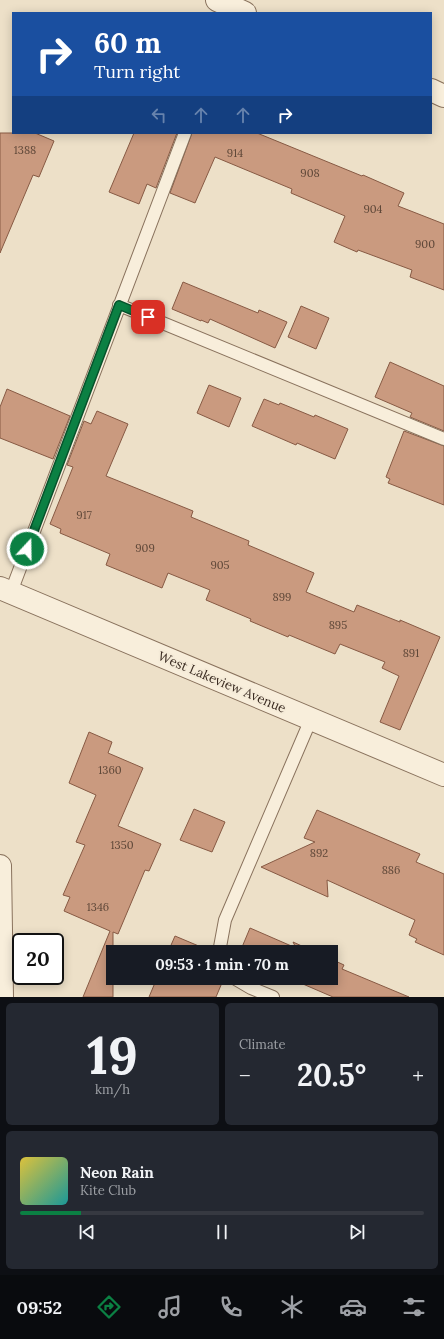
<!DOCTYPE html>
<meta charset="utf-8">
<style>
:root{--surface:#171b24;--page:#242831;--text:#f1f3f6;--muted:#9ea1a6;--line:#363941;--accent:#0b8043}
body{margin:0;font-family:Lora,serif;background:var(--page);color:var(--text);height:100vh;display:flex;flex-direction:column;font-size:15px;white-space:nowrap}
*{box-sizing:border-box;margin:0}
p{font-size:13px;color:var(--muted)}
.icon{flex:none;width:22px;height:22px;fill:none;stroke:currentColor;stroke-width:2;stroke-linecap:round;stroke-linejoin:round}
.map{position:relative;height:997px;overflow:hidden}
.drawer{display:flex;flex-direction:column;gap:6px;padding:6px;background:#0d0f14;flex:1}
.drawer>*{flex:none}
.top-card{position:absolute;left:12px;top:12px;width:420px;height:122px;border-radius:0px;box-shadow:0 2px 10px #0003;background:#1a4fa0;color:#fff;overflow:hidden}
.speed{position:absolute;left:12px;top:933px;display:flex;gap:8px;font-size:20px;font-weight:700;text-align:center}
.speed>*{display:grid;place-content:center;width:52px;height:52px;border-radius:50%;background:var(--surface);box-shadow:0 2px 10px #0003;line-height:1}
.speed .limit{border:2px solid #111;border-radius:6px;background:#fff;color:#111}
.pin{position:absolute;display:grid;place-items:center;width:34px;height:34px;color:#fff;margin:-17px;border-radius:8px;box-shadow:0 2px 6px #0006}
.me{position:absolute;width:44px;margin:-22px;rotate:21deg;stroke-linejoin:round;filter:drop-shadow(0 0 3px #0008)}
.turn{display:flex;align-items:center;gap:14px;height:84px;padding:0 16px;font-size:18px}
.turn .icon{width:52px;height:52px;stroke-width:2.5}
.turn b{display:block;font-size:28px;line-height:34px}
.lanes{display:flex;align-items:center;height:38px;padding:0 16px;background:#0003;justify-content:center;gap:20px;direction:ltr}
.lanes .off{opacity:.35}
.big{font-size:30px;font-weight:700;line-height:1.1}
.drawer .widget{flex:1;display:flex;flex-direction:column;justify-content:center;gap:6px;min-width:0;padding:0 14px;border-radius:6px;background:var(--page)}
.drawer .dial{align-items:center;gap:0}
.dial b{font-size:52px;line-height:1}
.song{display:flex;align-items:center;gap:12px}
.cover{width:48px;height:48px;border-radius:6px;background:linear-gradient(135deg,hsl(50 70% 55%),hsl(180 70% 35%))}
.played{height:4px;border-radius:2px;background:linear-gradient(90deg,var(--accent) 15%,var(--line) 15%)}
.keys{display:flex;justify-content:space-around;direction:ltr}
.heat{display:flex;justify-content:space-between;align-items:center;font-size:22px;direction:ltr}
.drawer .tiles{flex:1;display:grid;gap:6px;grid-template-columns:1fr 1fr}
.widget:last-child{grid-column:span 2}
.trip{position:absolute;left:106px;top:945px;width:232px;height:40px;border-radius:0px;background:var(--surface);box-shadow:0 2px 10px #0003;font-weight:700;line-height:40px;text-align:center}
.dock{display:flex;height:64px;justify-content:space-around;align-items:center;background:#090b0e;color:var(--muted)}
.dock .icon{width:28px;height:28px}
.dock .current{color:var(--accent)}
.dock b{font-size:18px;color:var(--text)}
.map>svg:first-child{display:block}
.building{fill:#ca9a7f;stroke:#875a44}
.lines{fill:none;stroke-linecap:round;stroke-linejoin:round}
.service-casing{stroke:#89725d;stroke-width:14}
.minor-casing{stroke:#89725d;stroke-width:24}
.service{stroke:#f8eedb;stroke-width:12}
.minor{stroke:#f8eedb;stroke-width:22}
.route-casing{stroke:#07532c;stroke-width:10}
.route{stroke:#0b8043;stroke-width:7}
.labels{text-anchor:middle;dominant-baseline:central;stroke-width:4;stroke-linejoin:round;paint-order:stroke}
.number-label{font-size:11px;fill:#5e4738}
.street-label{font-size:13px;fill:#3a2b21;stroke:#f5ebd8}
</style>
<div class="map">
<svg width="444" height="997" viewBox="0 0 444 997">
<rect width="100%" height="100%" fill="#ede0c8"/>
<path class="building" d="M0 133H35L54 141 39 177 33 175 0 253Z
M134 133H177L156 188 147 184 139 204 109 192Z
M192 133H257L362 176 363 175 404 193 398 206 444 224V290L410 277 412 270 358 250 357 252 334 242 345 216 291 193 292 189 215 157 195 203 170 193Z
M183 282 258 313 259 310 287 322 275 348 210 319 208 323 201 320V321L172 309Z
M301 306 329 318 316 349 288 337Z
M390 362 444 386V431L410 417 412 413 375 397Z
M209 385 241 398 229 427 197 413Z
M7 389 70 416 53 459 0 438V407Z
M264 399 279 405 280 403 314 417 315 415 348 429 335 459 297 443 296 445 252 426Z
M97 411 128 424 106 476 193 511 191 517 249 541 248 545 314 573 306 592 354 612 357 605 400 622V620L440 637 400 730 380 722 399 676 382 668 385 662 340 644 335 654 289 635 288 637 250 621 251 619 206 600 210 590 168 573 162 588 106 565 110 554 60 533 61 529 50 524 73 467 67 465 84 421 91 424Z
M404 431 444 446V505L388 483 390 479 386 477Z
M89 732 112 742 108 753 143 768 118 826 161 844 149 871 145 870 118 934 113 932V997H83L110 931 64 911 70 897 63 895 85 845 76 842 96 795 69 783Z
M194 809 225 822 212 852 180 840Z
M317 810 420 854 416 862 444 874V955L415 942 417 939 409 935 415 920 327 880 328 897 261 867 315 842 304 838Z
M250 928 296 948 293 942 315 952H240Z
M175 936 213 952H168Z
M331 959 344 965 342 969 409 997H333L289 978 288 981 278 978H331Z
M157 978H224L216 997H149Z"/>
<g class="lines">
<defs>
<path id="service" d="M119 305 444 439
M11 592 185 133
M222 952 220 947 225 920 311 719
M234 978 251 988 273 997"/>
<path id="minor" d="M217 0 245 13
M431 90 444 96
M0 588 444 775
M0 866 2 997"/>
</defs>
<use href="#service" class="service-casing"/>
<use href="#minor" class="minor-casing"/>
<use href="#service" class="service"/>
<use href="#minor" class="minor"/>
</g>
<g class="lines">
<defs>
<path id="route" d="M27 549 119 305 148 317"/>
</defs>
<use href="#route" class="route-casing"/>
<use href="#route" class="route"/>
</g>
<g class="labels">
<g class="number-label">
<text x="25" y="150">1388</text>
<text x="235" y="153">914</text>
<text x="310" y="173">908</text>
<text x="373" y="209">904</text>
<text x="425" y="244">900</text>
<text x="84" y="515">917</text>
<text x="145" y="548">909</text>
<text x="220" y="565">905</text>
<text x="282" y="597">899</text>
<text x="338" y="625">895</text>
<text x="411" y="653">891</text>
<text x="110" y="770">1360</text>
<text x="122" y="845">1350</text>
<text x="319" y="853">892</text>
<text x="391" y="870">886</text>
<text x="98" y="907">1346</text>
</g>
<g class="street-label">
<text transform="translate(222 682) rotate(23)">West Lakeview Avenue</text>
</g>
</g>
</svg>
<div class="speed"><div class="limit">20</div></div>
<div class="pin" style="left:148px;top:317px;background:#d93025"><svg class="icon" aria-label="arrive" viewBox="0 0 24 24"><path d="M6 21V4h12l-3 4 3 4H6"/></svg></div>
<svg class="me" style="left:27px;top:549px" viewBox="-20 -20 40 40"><circle r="17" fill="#0b8043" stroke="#fff" stroke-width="3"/><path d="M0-11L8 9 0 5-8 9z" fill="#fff"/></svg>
<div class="trip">09:53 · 1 min · 70 m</div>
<div class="top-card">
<div class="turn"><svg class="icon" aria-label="right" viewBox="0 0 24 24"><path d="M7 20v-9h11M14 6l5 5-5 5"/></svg><div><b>60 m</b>Turn right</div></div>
<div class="lanes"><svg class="icon off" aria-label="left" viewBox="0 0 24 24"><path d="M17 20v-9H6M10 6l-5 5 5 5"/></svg><svg class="icon off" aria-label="ahead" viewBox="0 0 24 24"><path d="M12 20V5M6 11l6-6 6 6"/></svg><svg class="icon off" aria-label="ahead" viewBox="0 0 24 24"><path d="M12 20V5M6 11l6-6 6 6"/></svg><svg class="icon" aria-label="right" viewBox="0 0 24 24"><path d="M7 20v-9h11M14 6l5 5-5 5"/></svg></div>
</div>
</div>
<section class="drawer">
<div class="tiles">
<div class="widget dial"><b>19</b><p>km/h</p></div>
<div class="widget"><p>Climate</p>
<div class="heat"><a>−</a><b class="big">20.5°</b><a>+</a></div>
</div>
<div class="widget">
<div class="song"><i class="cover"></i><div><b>Neon Rain</b><p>Kite Club</p></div></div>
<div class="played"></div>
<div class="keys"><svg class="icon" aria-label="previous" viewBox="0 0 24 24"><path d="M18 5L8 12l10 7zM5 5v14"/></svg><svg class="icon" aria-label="pause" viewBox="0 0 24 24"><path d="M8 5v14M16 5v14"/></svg><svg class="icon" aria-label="next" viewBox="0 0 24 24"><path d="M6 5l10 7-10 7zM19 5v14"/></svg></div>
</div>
</div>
</section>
<nav class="dock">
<b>09:52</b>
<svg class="icon current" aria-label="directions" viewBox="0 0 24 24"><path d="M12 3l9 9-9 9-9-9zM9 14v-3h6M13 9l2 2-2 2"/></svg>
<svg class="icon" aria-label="music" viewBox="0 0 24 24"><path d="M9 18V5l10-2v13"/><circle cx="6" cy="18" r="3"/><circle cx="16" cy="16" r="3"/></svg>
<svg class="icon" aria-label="phone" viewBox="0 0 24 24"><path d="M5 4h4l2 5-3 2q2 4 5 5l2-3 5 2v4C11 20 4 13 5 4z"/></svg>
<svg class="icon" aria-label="climate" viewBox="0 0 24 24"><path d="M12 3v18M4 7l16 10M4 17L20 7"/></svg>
<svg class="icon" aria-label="car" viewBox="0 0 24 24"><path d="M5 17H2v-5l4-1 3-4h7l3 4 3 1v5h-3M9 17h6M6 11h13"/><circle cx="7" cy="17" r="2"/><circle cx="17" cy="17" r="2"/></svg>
<svg class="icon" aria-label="filters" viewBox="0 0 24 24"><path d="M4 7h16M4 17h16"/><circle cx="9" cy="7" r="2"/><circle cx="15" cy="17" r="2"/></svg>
</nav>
